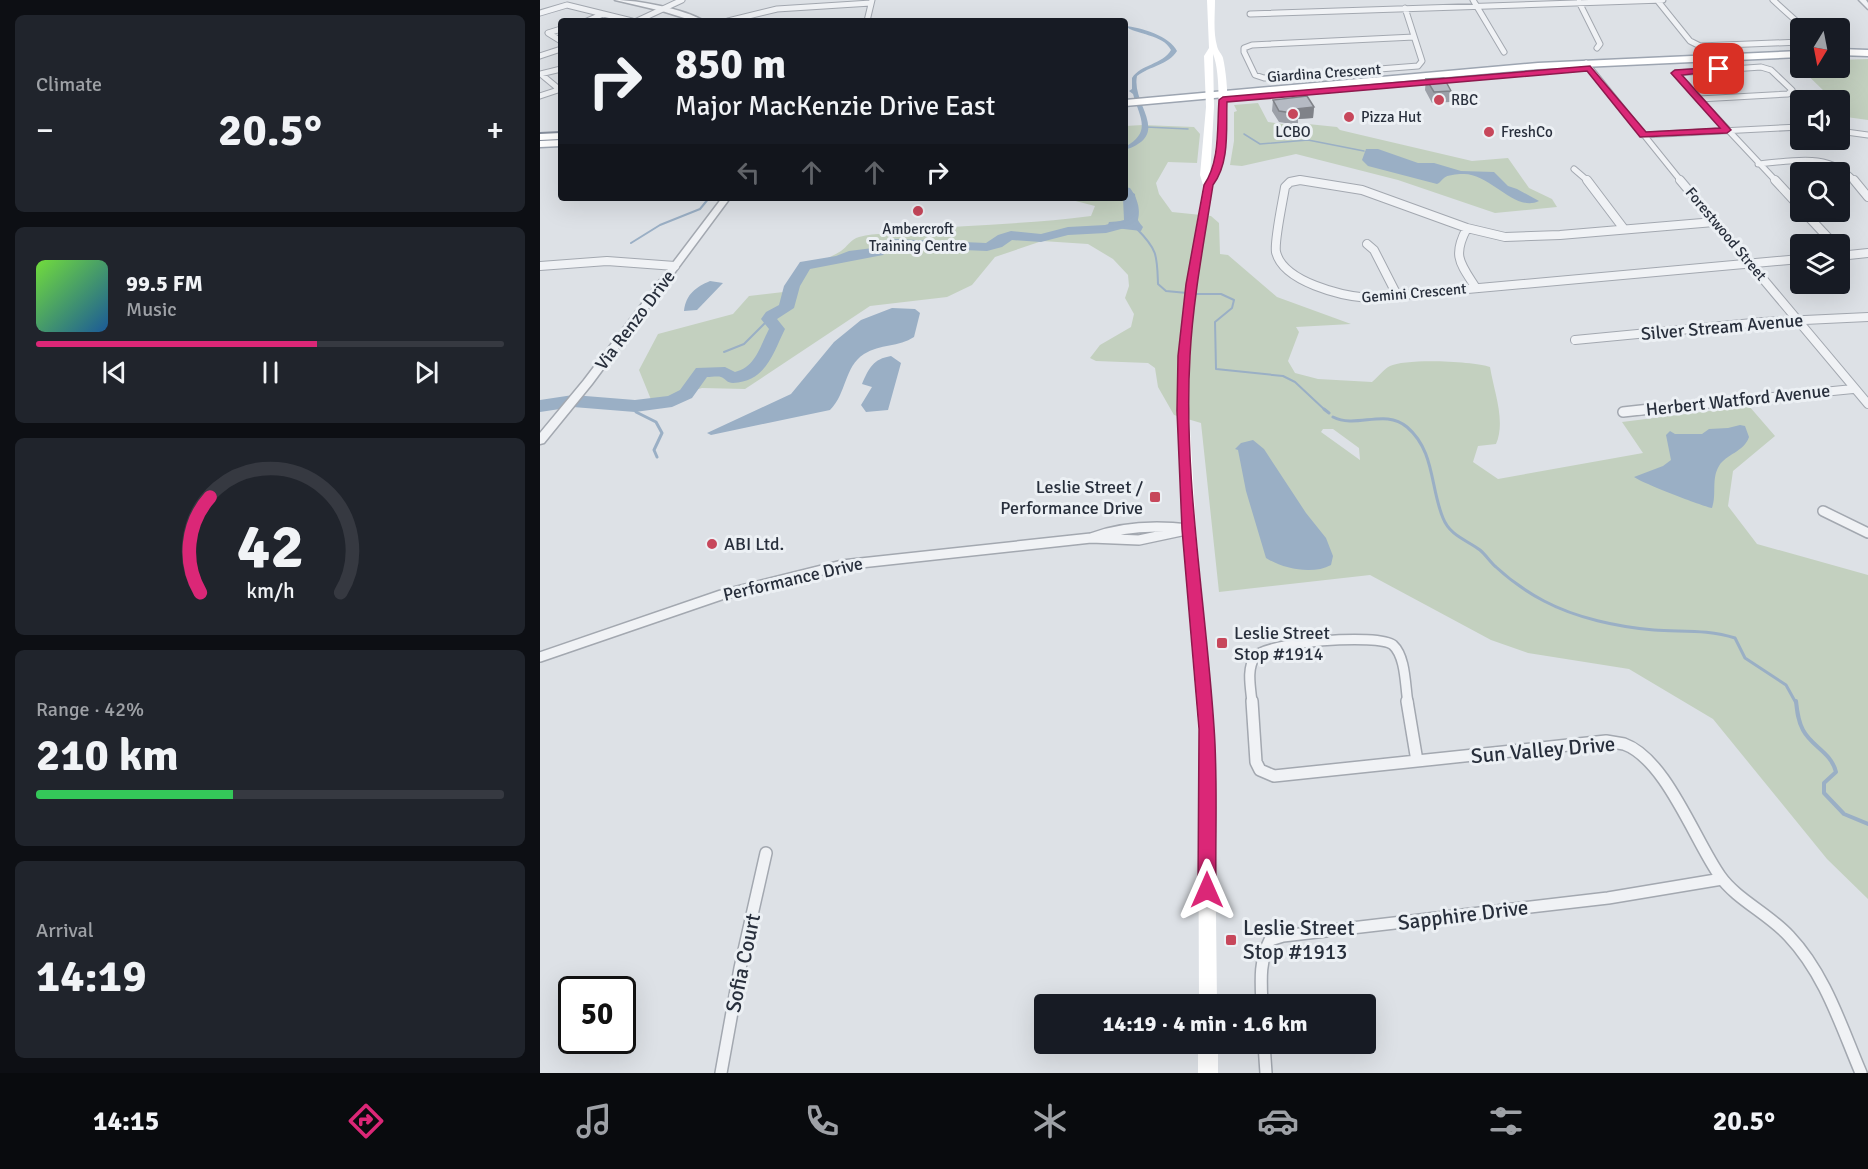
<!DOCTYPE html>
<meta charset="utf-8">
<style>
:root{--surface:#171b24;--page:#20242c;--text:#f1f3f6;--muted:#9ea1a6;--line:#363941;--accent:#db2777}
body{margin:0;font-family:Signika,sans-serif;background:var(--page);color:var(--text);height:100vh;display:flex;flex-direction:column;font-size:22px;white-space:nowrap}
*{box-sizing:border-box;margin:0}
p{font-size:20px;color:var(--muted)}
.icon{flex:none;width:33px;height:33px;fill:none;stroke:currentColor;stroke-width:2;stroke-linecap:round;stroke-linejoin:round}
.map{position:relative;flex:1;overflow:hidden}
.side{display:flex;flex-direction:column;gap:15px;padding:15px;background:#0d0f14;width:540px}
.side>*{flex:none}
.banner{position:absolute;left:18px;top:18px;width:570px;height:183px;border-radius:6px;box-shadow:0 6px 24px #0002;background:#171b24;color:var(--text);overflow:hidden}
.needle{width:39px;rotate:190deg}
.controls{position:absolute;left:1250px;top:18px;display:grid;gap:12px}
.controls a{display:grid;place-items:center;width:60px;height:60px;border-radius:6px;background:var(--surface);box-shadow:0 6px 24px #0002;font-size:30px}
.speed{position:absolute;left:18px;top:976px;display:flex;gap:12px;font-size:30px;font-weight:700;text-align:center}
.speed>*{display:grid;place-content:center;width:78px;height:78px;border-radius:50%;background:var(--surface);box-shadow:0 6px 24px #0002;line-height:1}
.speed .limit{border:3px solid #111;border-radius:9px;background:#fff;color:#111}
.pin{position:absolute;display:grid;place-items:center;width:51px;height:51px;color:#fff;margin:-26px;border-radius:12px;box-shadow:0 3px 9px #0006}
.me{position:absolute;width:66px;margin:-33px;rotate:0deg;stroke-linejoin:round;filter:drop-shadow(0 0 4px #0008)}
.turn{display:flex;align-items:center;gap:21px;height:126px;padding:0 18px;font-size:27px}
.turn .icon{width:78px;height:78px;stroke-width:2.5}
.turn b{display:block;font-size:42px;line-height:51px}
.lanes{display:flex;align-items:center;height:57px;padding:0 18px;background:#0003;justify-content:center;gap:30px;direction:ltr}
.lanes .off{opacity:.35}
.big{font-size:45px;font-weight:800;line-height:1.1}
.side .tile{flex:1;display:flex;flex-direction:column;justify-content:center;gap:9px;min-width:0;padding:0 21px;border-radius:9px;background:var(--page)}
.side .dial{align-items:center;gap:0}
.dial svg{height:156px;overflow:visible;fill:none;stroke:var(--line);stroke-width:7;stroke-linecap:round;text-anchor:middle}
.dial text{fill:var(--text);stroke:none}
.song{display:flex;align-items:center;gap:18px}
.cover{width:72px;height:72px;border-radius:9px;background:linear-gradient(135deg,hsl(100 70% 55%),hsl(210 70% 35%))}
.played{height:6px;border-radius:3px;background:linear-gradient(90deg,var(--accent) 60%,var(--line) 60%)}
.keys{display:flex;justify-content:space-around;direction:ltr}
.heat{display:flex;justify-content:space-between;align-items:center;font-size:33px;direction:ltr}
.charge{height:9px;border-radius:4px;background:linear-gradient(90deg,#34c759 42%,var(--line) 0)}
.trip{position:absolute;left:494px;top:994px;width:342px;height:60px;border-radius:6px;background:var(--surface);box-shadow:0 6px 24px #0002;font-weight:800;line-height:60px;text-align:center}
.tabs{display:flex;height:96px;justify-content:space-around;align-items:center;background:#090b0e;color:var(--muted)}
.tabs .icon{width:42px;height:42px}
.tabs .current{color:var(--accent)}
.tabs b{font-size:27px;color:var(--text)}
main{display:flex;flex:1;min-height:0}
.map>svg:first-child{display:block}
.green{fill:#c3d0bf;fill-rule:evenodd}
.water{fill:#9aafc5}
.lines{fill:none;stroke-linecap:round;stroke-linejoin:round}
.stream-far3{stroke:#9aafc5;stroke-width:1.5}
.stream-far2{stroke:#9aafc5;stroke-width:2}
.stream-far1{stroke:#9aafc5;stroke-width:3}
.stream{stroke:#9aafc5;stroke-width:4}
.river{fill:#9aafc5;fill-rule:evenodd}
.minor-far3-casing{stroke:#a3a8b0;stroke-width:7}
.minor-far2-casing{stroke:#a3a8b0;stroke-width:10}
.minor-far1-casing{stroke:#a3a8b0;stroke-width:12}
.minor-casing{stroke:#a3a8b0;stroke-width:14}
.tertiary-casing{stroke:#a3a8b0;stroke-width:3}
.primary-casing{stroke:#9da5b1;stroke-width:3}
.motorway-casing{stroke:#868e9c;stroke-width:4}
.minor-far3{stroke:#f0f2f5;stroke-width:5}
.minor-far2{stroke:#f0f2f5;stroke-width:8}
.minor-far1{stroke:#f0f2f5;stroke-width:9}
.minor{stroke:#f0f2f5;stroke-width:11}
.tertiary{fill:#f0f2f5;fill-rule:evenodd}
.secondary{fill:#fff;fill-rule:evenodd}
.primary{fill:#fff;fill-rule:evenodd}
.motorway{fill:#fff;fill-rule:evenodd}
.wall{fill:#9ca0a8}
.shaded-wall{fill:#7f8288}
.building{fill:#b5bac3;stroke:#7f8288;stroke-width:1.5}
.route{fill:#db2777;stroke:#8e194d;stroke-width:1.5}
.poi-dot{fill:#c7475b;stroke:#ecf0f4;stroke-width:2}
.labels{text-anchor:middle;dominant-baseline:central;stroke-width:6;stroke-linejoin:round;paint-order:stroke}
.far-street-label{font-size:15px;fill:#282f3c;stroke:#ecf0f4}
.far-poi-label{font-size:15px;fill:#282f3c;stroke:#ecf0f4;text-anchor:start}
.street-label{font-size:18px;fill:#282f3c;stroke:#ecf0f4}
.poi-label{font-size:18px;fill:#282f3c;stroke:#ecf0f4;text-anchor:start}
.near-street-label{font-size:21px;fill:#282f3c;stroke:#ecf0f4}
.near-poi-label{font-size:21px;fill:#282f3c;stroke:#ecf0f4;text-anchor:start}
</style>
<main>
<section class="side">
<div class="tile"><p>Climate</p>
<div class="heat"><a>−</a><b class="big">20.5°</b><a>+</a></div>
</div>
<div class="tile">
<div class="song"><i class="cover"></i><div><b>99.5 FM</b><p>Music</p></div></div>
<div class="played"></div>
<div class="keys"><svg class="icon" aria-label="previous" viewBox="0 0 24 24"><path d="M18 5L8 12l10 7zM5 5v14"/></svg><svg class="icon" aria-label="pause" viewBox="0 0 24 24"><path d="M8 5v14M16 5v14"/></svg><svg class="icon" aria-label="next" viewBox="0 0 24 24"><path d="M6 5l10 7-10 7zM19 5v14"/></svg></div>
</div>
<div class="tile dial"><svg viewBox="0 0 100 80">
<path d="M14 69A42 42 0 1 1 86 69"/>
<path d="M14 69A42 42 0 0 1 19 20" stroke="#db2777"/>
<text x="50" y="56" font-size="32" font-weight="700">42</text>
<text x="50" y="72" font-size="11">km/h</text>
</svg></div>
<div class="tile"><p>Range · 42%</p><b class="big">210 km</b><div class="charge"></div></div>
<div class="tile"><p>Arrival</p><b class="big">14:19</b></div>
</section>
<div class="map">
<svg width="1328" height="1073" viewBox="0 0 1328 1073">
<rect width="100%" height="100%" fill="#dde1e6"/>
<path class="green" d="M1328 59V120L1299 116V100H1284L1287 97 1285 92 1254 62H1260V68H1299V60Z
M718 103 728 122 762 127 768 124 797 127 800 130 821 135 932 161 968 158 989 188 1012 199 1017 207 955 213 858 180 756 154 702 166 690 165 694 141V112L697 111 694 105Z
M603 125 654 127 660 134 657 163 628 162 616 183 619 194 632 212 671 216 679 223 680 254 688 255 737 297 811 324 756 327 759 332 748 361 755 373 778 379 832 382C838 377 844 369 850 366 865 358 934 361 950 367 954 392 966 421 956 444L938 446 933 462 958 479 1103 453 1082 422 1209 406 1235 436 1193 471 1188 506 1217 544 1328 575V899L1287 859 1173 719 1089 669 988 653 951 640 830 575 679 592 661 423 634 415 618 387 615 368 608 363 556 361 550 358 560 345 591 327 594 314 585 298 589 286 588 275 573 259 548 244 502 241 455 257 432 285 407 297 330 306 205 389 162 388 112 402 99 370 118 334 193 314 209 296 252 291C267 262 276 266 301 251 307 247 311 239 319 237 336 232 353 235 370 230 430 225 491 224 551 216L555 206 524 198H585V126ZM783 429H793L819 448 820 460 781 432Z"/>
<path class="water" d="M585 26C600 27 630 36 637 51 628 65 610 66 597 76 591 105 633 134 585 150V147C612 132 600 118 593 94L589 91 592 89V78C601 64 622 65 631 50 623 34 596 35 585 26Z
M826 149H838L878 163H894L921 171 954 172 968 186 977 189 999 201C974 213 950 172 922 174 917 174 907 175 904 178 901 180 900 183 897 184L828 166 822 160Z
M585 188 595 194C597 209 591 213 603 227L601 231 567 227 569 222 584 221 588 217 589 202 585 195Z
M170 281 183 283 157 310 144 311C146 294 156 287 170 281Z
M352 308 375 309 380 313 374 337C359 347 340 344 324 354 304 367 307 393 290 410L171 435 167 433 251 394 294 342 321 320Z
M351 356 361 363 348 410 326 412 321 405 332 387 322 384C329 368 333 359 351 356Z
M1200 425 1205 426 1209 437C1204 452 1186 454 1179 466 1171 479 1177 494 1172 508 1162 506 1102 483 1094 477L1123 466 1131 460 1126 435 1130 431 1135 434H1162L1169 429 1188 428Z
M713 440 724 449 766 513 786 538 793 556 791 565C773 575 743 569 726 558L706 491 698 450 695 449 701 443Z"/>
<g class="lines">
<path class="stream-far3" d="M606 127 648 129
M704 134 720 144 768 140 824 151"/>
<path class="stream-far2" d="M597 229C618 250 617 256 618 284L626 291 647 293
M91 243 120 225 160 209 169 198
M654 294H681L694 300 692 308 675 322 676 369 743 376 755 382 786 411
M184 352 204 344 229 319
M95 406 96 411"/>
<path class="stream-far1" d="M96 409V412L116 422 122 433 114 450 117 457
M784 409 789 413
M793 417C817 429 845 408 867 427 895 451 890 487 903 518 910 536 927 540 940 550 946 555 950 562 956 567 970 580 987 592 1004 601 1036 618 1078 627 1114 630 1141 632 1168 629 1195 638L1205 658 1246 685 1256 703"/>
<path class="stream" d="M1256 701C1257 711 1258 721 1263 730 1272 747 1291 752 1296 772L1284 783V793L1304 814 1328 824"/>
<path class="river" d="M585 187 590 188C598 199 602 212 596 225L566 233 528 235 501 242 472 240 462 247 447 251 354 247 349 248 343 255 270 269 260 286 254 308 237 319 245 329C233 353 226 382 193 383 187 383 186 379 181 377 178 376 171 377 167 377L152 398 132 407 95 412 33 407 0 412V400L33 395 95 400 128 396 140 390 156 368 185 367 195 372C216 367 220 346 229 329L221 319 226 312 239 305 244 286 260 262 296 256 309 251 333 248 339 242 354 239 446 243 458 235 471 231 501 234 528 227 565 225 584 220 583 198H585Z"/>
<defs>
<path id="minor-far3" d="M933 0 964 52
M1117 0 1150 41 1160 46 1260 42
M1233 0 1264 28
M1039 2 1060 44 1057 48
M865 8 882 61 878 66 724 78 715 75 704 52V48L712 45 874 37
M0 13 27 5 92 21
M710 14 1123 0
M47 21 63 14
M97 21 142 0
M188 21 237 9 331 3
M327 21 332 0
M21 29 8 33 21 41
M0 56 21 49
M1046 63 1141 181
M1221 67 1231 70 1252 90 1248 94 1159 99 1135 73Z
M0 74 21 69
M2 75 20 90
M0 96 21 89
M1159 99 1236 181
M1299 131 1328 135
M1103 135 1260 127
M1218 164C1254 161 1288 151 1315 181
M1034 169 1048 181
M754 181H768"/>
<path id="minor-far2" d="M1047 180 1084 229
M1140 180 1328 404
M1235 180 1260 207
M1314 180 1328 197
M1264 212 1294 244
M1174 222 1020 235 965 237 927 228 822 190 760 180 750 182 745 187C743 200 734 241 736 252 743 282 802 296 828 298L1260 259
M927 228C912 256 920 263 936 288
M827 244 834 250 857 295
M1299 256 1328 253
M0 266 67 261 135 266
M1035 340 1223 322 1328 317
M1095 411 1313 389"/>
<path id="minor-far1" d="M1083 412 1110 409
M1283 511 1328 533
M551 538 599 540 646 530
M0 657 181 595 302 565 551 538C583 526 615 525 649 529
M712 703C711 689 706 669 715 657 725 642 839 633 853 645 866 657 865 686 868 703"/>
<path id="minor" d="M712 701 716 762 720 770 734 776 877 761
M867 701 877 761
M877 761 1066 741C1072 742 1078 743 1084 744 1126 759 1155 841 1180 876 1196 899 1229 914 1249 936 1285 974 1301 1026 1321 1073
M722 1005C721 982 719 961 730 940L743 936 1068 898 1182 879
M724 1044 726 1073
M181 1073 200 968 226 853"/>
<path id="tertiary" d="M75 0C98 0 144 9 164 21H154L122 11Z
M1319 0H1326L1328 3V9Z
M182 198H190L52 384 4 443 0 444V433L44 380Z"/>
<path id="primary" d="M1299 49 1328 50V56L1299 55Z
M1260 51V57L998 69 585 106V100L998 63Z
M21 140V146L0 147V141Z"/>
<path id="motorway" d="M21 133V139L0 140V134Z"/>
</defs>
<use href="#minor-far3" class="minor-far3-casing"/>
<use href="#minor-far2" class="minor-far2-casing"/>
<use href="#minor-far1" class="minor-far1-casing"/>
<use href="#minor" class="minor-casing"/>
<use href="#tertiary" class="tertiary-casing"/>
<use href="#primary" class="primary-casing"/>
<use href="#motorway" class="motorway-casing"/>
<use href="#minor-far3" class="minor-far3"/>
<use href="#minor-far2" class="minor-far2"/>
<use href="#minor-far1" class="minor-far1"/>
<use href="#minor" class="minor"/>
<use href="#tertiary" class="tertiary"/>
<path class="secondary" d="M667 0H675C675 14 673 32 677 46 678 51 682 54 683 58 690 88 691 162 673 185L654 302 650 356 649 411 656 529 674 729 677 1005H659L658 729 642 529 637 411 638 356 644 302 663 185 660 175 666 107 664 56 669 48ZM673 54C683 78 678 150 670 176L674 107Z
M658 1044H678V1073H658Z"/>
<use href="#primary" class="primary"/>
<use href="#motorway" class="motorway"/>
</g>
<path class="wall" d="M886 79 911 91 910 102 892 103 885 90Z
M733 100 774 107 773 118 758 119V125L739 122 732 111Z"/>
<path class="shaded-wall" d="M774 107 773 118 758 119 759 114 755 109Z"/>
<path class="building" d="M904 78 911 91 894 92 886 79Z
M767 96 774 107 755 109 759 114 739 111 733 100Z"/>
<path class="route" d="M1050 66 1106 132 1180 128 1131 73 1135 70 1182 67V71H1179L1142 75 1191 130 1187 133 1100 137 1047 71 687 102C686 129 690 163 673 185 664 242 653 299 650 356 643 479 666 604 674 727 678 781 675 836 676 890L673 896 667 898 661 896 658 890 659 729 642 529 637 411 638 356 646 284 664 185C680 162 677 128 679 100L683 97Z"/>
<g class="poi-dot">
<circle cx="899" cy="100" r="6"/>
<circle cx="753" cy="114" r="6"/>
<circle cx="809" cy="117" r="6"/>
<circle cx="949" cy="132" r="6"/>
<circle cx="378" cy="211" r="6"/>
<rect x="609" y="491" width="12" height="12" rx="3"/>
<circle cx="172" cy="544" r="6"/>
<rect x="676" y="637" width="12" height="12" rx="3"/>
<rect x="685" y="934" width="12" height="12" rx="3"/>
</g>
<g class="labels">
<g class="far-street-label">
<text transform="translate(784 73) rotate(-4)">Giardina Crescent</text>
<text transform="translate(1186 234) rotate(50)">Forestwood Street</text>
<text transform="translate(874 293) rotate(-5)">Gemini Crescent</text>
</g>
<g class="far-poi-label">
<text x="911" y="100">RBC</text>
<text x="821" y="117">Pizza Hut</text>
<text x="753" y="132" text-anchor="middle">LCBO</text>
<text x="961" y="132">FreshCo</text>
<text x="378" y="229" text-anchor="middle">Ambercroft<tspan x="378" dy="17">Training Centre</tspan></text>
</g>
<g class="street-label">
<text transform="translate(95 320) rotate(-53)">Via Renzo Drive</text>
<text transform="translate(1182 327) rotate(-5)">Silver Stream Avenue</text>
<text transform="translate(1198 400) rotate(-6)">Herbert Watford Avenue</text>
<text transform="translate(253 579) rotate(-13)">Performance Drive</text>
</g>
<g class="poi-label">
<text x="603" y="487" text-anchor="end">Leslie Street /<tspan x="603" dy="21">Performance Drive</tspan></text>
<text x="184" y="544">ABI Ltd.</text>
<text x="694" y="633">Leslie Street<tspan x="694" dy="21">Stop #1914</tspan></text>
</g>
<g class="near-street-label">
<text transform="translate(1003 750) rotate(-5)">Sun Valley Drive</text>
<text transform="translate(923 915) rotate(-7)">Sapphire Drive</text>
<text transform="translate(203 963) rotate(-78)">Sofia Court</text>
</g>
<g class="near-poi-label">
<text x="703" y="928">Leslie Street<tspan x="703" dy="24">Stop #1913</tspan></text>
</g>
</g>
</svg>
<div class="controls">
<a><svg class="needle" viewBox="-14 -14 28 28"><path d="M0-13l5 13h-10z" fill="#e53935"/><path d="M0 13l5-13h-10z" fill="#9ea1a6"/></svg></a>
<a><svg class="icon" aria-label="sound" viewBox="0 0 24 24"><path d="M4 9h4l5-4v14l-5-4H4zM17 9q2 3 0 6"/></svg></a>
<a><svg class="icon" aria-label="search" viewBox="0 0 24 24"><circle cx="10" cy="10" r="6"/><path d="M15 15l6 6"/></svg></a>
<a><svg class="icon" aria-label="layers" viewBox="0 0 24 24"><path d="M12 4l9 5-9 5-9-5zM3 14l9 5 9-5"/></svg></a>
</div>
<div class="speed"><div class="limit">50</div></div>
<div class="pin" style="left:1179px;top:69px;background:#d93025"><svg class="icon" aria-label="arrive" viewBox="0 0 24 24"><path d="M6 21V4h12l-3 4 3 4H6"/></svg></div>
<svg class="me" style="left:667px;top:890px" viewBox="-20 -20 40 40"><path d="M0-17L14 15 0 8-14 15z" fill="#db2777" stroke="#fff" stroke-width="4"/></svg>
<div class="trip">14:19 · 4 min · 1.6 km</div>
<div class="banner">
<div class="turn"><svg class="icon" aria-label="right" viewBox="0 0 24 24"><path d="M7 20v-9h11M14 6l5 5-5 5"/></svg><div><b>850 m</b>Major MacKenzie Drive East</div></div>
<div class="lanes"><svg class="icon off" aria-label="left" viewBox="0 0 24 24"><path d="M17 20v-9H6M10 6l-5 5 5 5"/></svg><svg class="icon off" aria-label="ahead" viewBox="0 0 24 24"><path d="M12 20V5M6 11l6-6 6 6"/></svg><svg class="icon off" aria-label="ahead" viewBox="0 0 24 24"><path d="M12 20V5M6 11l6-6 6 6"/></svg><svg class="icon" aria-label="right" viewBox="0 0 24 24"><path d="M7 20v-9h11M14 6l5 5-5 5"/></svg></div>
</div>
</div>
</main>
<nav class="tabs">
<b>14:15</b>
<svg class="icon current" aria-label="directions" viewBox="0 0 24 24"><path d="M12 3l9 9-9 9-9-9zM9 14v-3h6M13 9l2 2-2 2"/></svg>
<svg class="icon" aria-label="music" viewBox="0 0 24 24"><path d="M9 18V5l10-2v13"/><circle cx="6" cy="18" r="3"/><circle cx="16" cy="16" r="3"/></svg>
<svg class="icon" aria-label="phone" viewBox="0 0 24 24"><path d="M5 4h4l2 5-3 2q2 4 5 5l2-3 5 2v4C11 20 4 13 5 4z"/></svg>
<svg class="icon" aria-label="climate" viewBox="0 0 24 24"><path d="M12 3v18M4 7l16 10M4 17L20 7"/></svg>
<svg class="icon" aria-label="car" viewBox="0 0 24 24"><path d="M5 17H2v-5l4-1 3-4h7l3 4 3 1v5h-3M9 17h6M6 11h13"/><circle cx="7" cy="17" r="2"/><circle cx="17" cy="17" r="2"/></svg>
<svg class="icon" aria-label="filters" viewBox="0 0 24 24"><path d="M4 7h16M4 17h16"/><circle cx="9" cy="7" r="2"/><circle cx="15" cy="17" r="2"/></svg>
<b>20.5°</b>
</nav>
